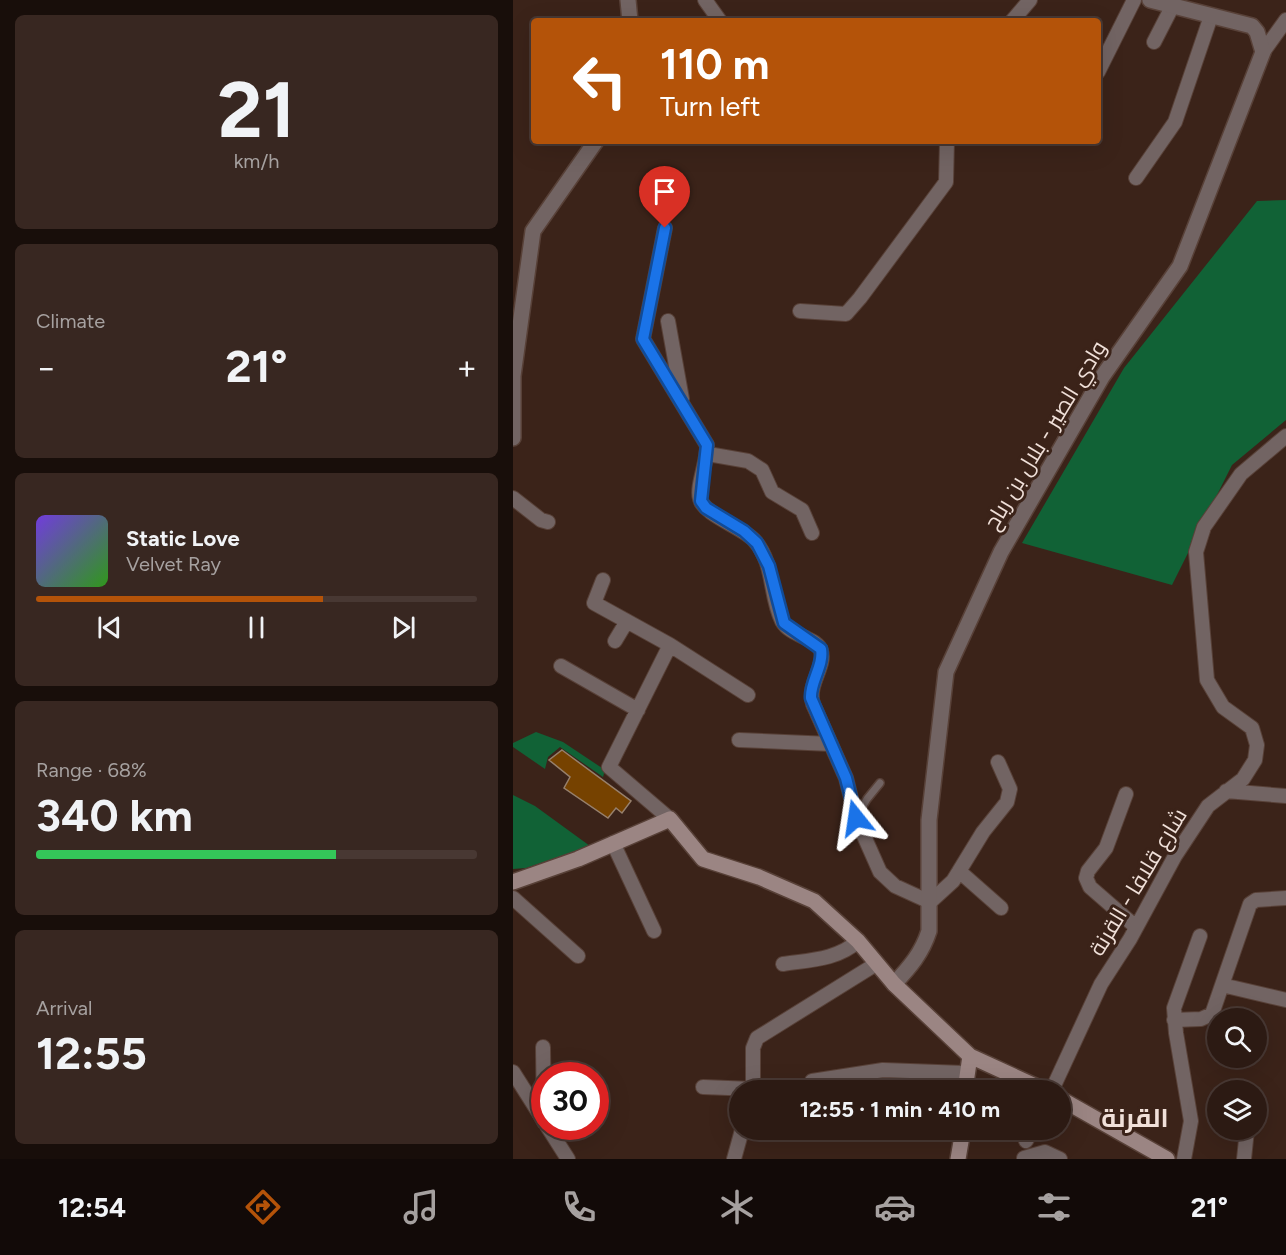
<!DOCTYPE html>
<meta charset="utf-8">
<style>
:root{--surface:#2c1a13;--page:#382721;--text:#f1f3f6;--muted:#a6a1a0;--line:#483833;--accent:#b45309}
body{margin:0;font-family:Figtree,Cairo,sans-serif;background:var(--page);color:var(--text);height:100vh;display:flex;flex-direction:column;font-size:22px;white-space:nowrap}
*{box-sizing:border-box;margin:0}
p{font-size:20px;color:var(--muted)}
.icon{flex:none;width:33px;height:33px;fill:none;stroke:currentColor;stroke-width:2;stroke-linecap:round;stroke-linejoin:round}
.map{position:relative;flex:1;overflow:hidden}
.details{display:flex;flex-direction:column;gap:15px;padding:15px;background:#180e0a;width:513px}
.details>*{flex:none}
.hud{position:absolute;left:18px;top:18px;width:570px;height:126px;border-radius:6px;box-shadow:0 6px 24px #0002,0 0 0 2px var(--line);background:#b45309;color:#fff;overflow:hidden}
.buttons{position:absolute;left:694px;top:1008px;display:grid;gap:12px}
.buttons a{display:grid;place-items:center;width:60px;height:60px;border-radius:50%;background:var(--surface);box-shadow:0 6px 24px #0002,0 0 0 2px var(--line);font-size:30px}
.speed{position:absolute;left:18px;top:1062px;display:flex;gap:12px;font-size:30px;font-weight:700;text-align:center}
.speed>*{display:grid;place-content:center;width:78px;height:78px;border-radius:50%;background:var(--surface);box-shadow:0 6px 24px #0002,0 0 0 2px var(--line);line-height:1}
.speed .limit{border:9px solid #d22;background:#fff;color:#111}
.pin{position:absolute;display:grid;place-items:center;width:51px;height:51px;color:#fff;margin:-62px -26px;border-radius:50% 50% 50% 0;rotate:-45deg;box-shadow:0 0 6px #0007}
.pin .icon{rotate:45deg}
.me{position:absolute;width:66px;margin:-33px;rotate:345deg;stroke-linejoin:round;filter:drop-shadow(0 0 4px #0008)}
.turn{display:flex;align-items:center;gap:21px;height:126px;padding:0 30px;font-size:27px}
.turn .icon{width:78px;height:78px;stroke-width:2.5}
.turn b{display:block;font-size:42px;line-height:51px}
.big{font-size:45px;font-weight:700;line-height:1.1}
.details .widget{flex:1;display:flex;flex-direction:column;justify-content:center;gap:9px;min-width:0;padding:0 21px;border-radius:9px;background:var(--page)}
.details .dial{align-items:center;gap:0}
.dial b{font-size:78px;line-height:1}
.song{display:flex;align-items:center;gap:18px}
.cover{width:72px;height:72px;border-radius:9px;background:linear-gradient(135deg,hsl(260 70% 55%),hsl(110 70% 35%))}
.played{height:6px;border-radius:3px;background:linear-gradient(90deg,var(--accent) 65%,var(--line) 65%)}
.keys{display:flex;justify-content:space-around;direction:ltr}
.heat{display:flex;justify-content:space-between;align-items:center;font-size:33px;direction:ltr}
.charge{height:9px;border-radius:4px;background:linear-gradient(90deg,#34c759 68%,var(--line) 0)}
.trip{position:absolute;left:216px;top:1080px;width:342px;height:60px;border-radius:30px;background:var(--surface);box-shadow:0 6px 24px #0002,0 0 0 2px var(--line);font-weight:700;line-height:60px;text-align:center}
.dock{display:flex;height:96px;justify-content:space-around;align-items:center;background:#120a08;color:var(--muted)}
.dock .icon{width:42px;height:42px}
.dock .current{color:var(--accent)}
.dock b{font-size:27px;color:var(--text)}
main{display:flex;flex:1;min-height:0}
.map>svg:first-child{display:block}
.green{fill:#116236}
.building{fill:#764200;stroke:#97806c;stroke-width:1.5}
.lines{fill:none;stroke-linecap:round;stroke-linejoin:round}
.service-casing{stroke:#584138;stroke-width:10}
.minor-casing{stroke:#584138;stroke-width:16}
.tertiary-casing{stroke:#584138;stroke-width:18}
.secondary-casing{stroke:#584138;stroke-width:18}
.service{stroke:#726463;stroke-width:7}
.minor{stroke:#726463;stroke-width:14}
.tertiary{stroke:#726463;stroke-width:15}
.secondary{stroke:#9b8583;stroke-width:15}
.route-casing{stroke:#114b97;stroke-width:15}
.route{stroke:#1a73e8;stroke-width:10}
.labels{text-anchor:middle;dominant-baseline:central;stroke-width:6;stroke-linejoin:round;paint-order:stroke}
.street-label{font-size:22px;fill:#f0e0d9;stroke:#3b2319}
.quarter-label{font-size:26px;font-weight:bold;fill:#f0e0d9;stroke:#3b2319}
</style>
<main>
<section class="details">
<div class="widget dial"><b>21</b><p>km/h</p></div>
<div class="widget"><p>Climate</p>
<div class="heat"><a>−</a><b class="big">21°</b><a>+</a></div>
</div>
<div class="widget">
<div class="song"><i class="cover"></i><div><b>Static Love</b><p>Velvet Ray</p></div></div>
<div class="played"></div>
<div class="keys"><svg class="icon" aria-label="previous" viewBox="0 0 24 24"><path d="M18 5L8 12l10 7zM5 5v14"/></svg><svg class="icon" aria-label="pause" viewBox="0 0 24 24"><path d="M8 5v14M16 5v14"/></svg><svg class="icon" aria-label="next" viewBox="0 0 24 24"><path d="M6 5l10 7-10 7zM19 5v14"/></svg></div>
</div>
<div class="widget"><p>Range · 68%</p><b class="big">340 km</b><div class="charge"></div></div>
<div class="widget"><p>Arrival</p><b class="big">12:55</b></div>
</section>
<div class="map">
<svg width="773" height="1159" viewBox="0 0 773 1159">
<rect width="100%" height="100%" fill="#3b2319"/>
<path class="green" d="M773 200V420L719 465 659 585 509 543 611 368 744 201Z
M23 732 50 742 92 770 90 777 47 747 35 757 32 769 0 747V743Z
M0 795 22 806 77 846 13 868 0 869Z"/>
<path class="building" d="M49 750 118 801 109 813 103 808 95 818 51 788 57 777 36 760Z"/>
<g class="lines">
<defs>
<path id="service" d="M344 816 354 799 367 783"/>
<path id="minor" d="M192 0 207 21
M499 21 517 0
M641 42 659 7
M750 52 773 20
M585 72 621 0
M623 178 662 122 698 16
M152 228 130 339 194 445C195 461 183 486 187 499 191 515 229 527 241 540 262 563 256 595 269 621 278 637 304 637 308 651 313 666 294 684 300 704L333 778 343 818 367 872 382 886 417 902 440 881 470 832 494 802 497 789 485 762
M287 311 333 314 347 298 433 182 434 141
M155 321 169 399
M195 454 235 461 249 470 259 492 289 510 299 533
M0 498 28 520 35 522
M90 580 81 603 157 645 96 767 157 819
M102 641 114 621
M157 645 235 695
M48 666 125 710
M226 740 318 744
M713 791 773 796
M613 794 593 848 575 871 573 878 577 887 623 927
M100 843 141 931
M446 871 488 908
M0 898 65 956
M270 964C296 960 324 960 345 941
M709 985 773 1000
M661 1020 688 1019 699 1014 737 904 743 900 773 898
M30 1047 31 1122
M0 1072 31 1121
M299 1081 370 1070 452 1073
M190 1087 240 1089
M240 1090V1048L244 1038 363 964
M539 1090 588 984 617 939 662 856 695 806 730 779 742 760 744 745 739 728 710 707 694 680 683 552 691 527 728 474 773 436
M34 1126 55 1159
M513 1141 519 1130
M511 1158 532 1152 547 1159
M221 1159 229 1130
M671 1159 678 1121 663 1033 661 1008 687 936
M731 1159 734 1130"/>
<path id="tertiary" d="M115 0 117 21
M0 438V376L20 231 83 141
M381 984C397 967 409 953 416 931V820L433 672 488 552 589 377 667 266 750 52 744 32 739 26 637 0"/>
<path id="secondary" d="M0 882 65 859 157 819 190 859 246 877 301 901 345 941 381 984 457 1056 531 1090
M452 1090 457 1056
M548 1099 654 1159
M445 1159 450 1130"/>
</defs>
<use href="#service" class="service-casing"/>
<use href="#minor" class="minor-casing"/>
<use href="#tertiary" class="tertiary-casing"/>
<use href="#secondary" class="secondary-casing"/>
<use href="#service" class="service"/>
<use href="#minor" class="minor"/>
<use href="#tertiary" class="tertiary"/>
<use href="#secondary" class="secondary"/>
</g>
<g class="lines">
<defs>
<path id="route" d="M152 228 130 339 194 445 188 501 193 508 231 531 244 543 256 566 271 623 308 649C311 666 297 681 298 698L333 778 343 818"/>
</defs>
<use href="#route" class="route-casing"/>
<use href="#route" class="route"/>
</g>
<g class="labels">
<g class="street-label">
<text transform="translate(532 435) rotate(-59)">وادي الصير - بلال بن رباح</text>
<text transform="translate(625 882) rotate(-59)">شارع قلافا - القرنة</text>
</g>
<g class="quarter-label">
<text x="622" y="1118">القرنة</text>
</g>
</g>
</svg>
<div class="buttons">
<a><svg class="icon" aria-label="search" viewBox="0 0 24 24"><circle cx="10" cy="10" r="6"/><path d="M15 15l6 6"/></svg></a>
<a><svg class="icon" aria-label="layers" viewBox="0 0 24 24"><path d="M12 4l9 5-9 5-9-5zM3 14l9 5 9-5"/></svg></a>
</div>
<div class="speed"><div class="limit">30</div></div>
<div class="pin" style="left:152px;top:228px;background:#d93025"><svg class="icon" aria-label="arrive" viewBox="0 0 24 24"><path d="M6 21V4h12l-3 4 3 4H6"/></svg></div>
<svg class="me" style="left:343px;top:818px" viewBox="-20 -20 40 40"><path d="M0-17L14 15 0 8-14 15z" fill="#1a73e8" stroke="#fff" stroke-width="4"/></svg>
<div class="trip">12:55 · 1 min · 410 m</div>
<div class="hud">
<div class="turn"><svg class="icon" aria-label="left" viewBox="0 0 24 24"><path d="M17 20v-9H6M10 6l-5 5 5 5"/></svg><div><b>110 m</b>Turn left</div></div>
</div>
</div>
</main>
<nav class="dock">
<b>12:54</b>
<svg class="icon current" aria-label="directions" viewBox="0 0 24 24"><path d="M12 3l9 9-9 9-9-9zM9 14v-3h6M13 9l2 2-2 2"/></svg>
<svg class="icon" aria-label="music" viewBox="0 0 24 24"><path d="M9 18V5l10-2v13"/><circle cx="6" cy="18" r="3"/><circle cx="16" cy="16" r="3"/></svg>
<svg class="icon" aria-label="phone" viewBox="0 0 24 24"><path d="M5 4h4l2 5-3 2q2 4 5 5l2-3 5 2v4C11 20 4 13 5 4z"/></svg>
<svg class="icon" aria-label="climate" viewBox="0 0 24 24"><path d="M12 3v18M4 7l16 10M4 17L20 7"/></svg>
<svg class="icon" aria-label="car" viewBox="0 0 24 24"><path d="M5 17H2v-5l4-1 3-4h7l3 4 3 1v5h-3M9 17h6M6 11h13"/><circle cx="7" cy="17" r="2"/><circle cx="17" cy="17" r="2"/></svg>
<svg class="icon" aria-label="filters" viewBox="0 0 24 24"><path d="M4 7h16M4 17h16"/><circle cx="9" cy="7" r="2"/><circle cx="15" cy="17" r="2"/></svg>
<b>21°</b>
</nav>
